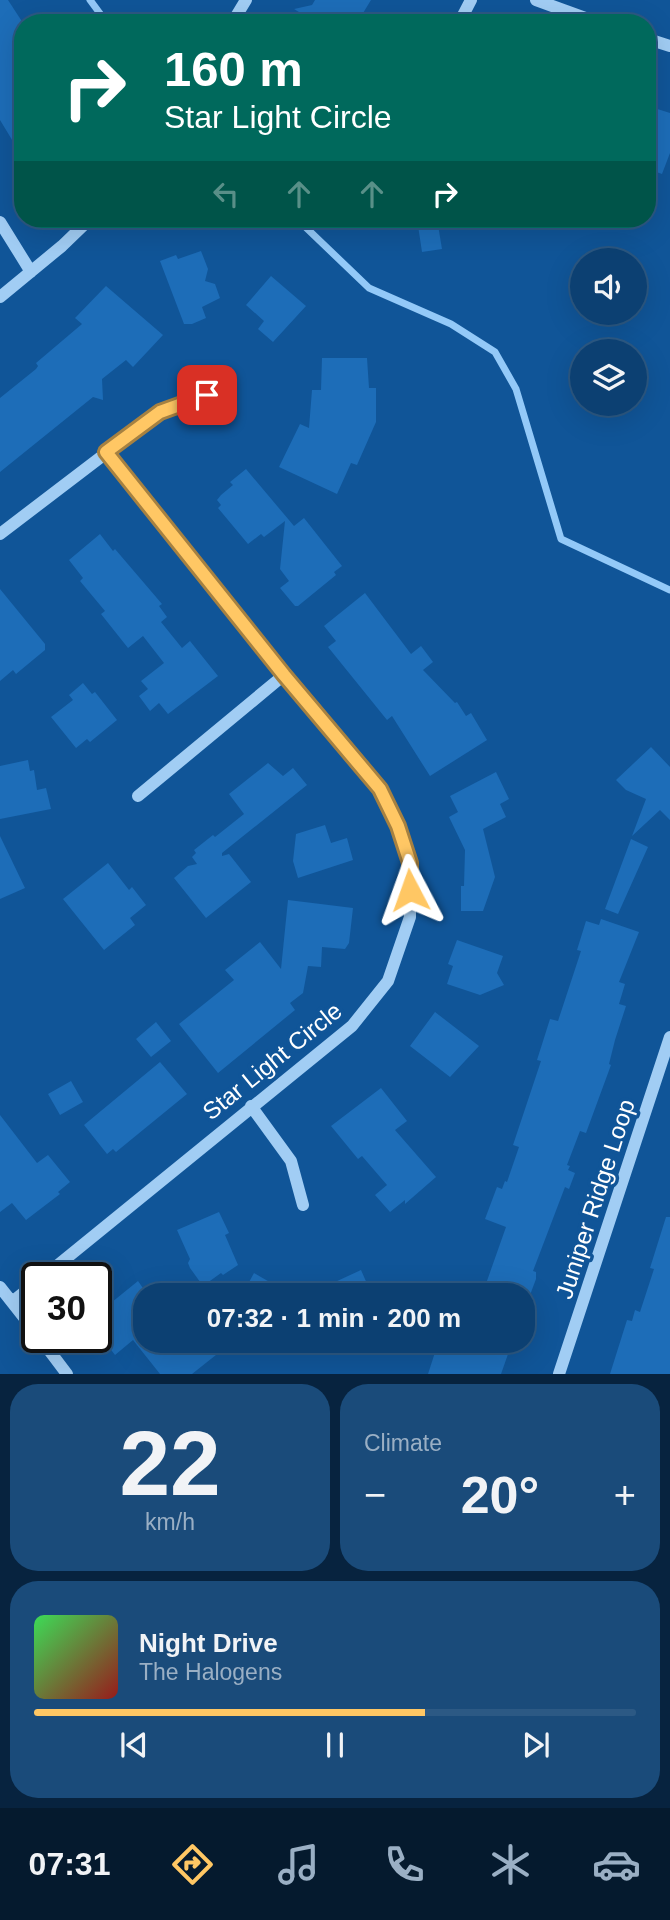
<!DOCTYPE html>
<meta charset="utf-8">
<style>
:root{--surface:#0c4072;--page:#1a4b7a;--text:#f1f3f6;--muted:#9aafc4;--line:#2c5984;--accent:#ffc764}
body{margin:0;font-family:Helvetica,sans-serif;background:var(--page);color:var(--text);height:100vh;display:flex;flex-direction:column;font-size:26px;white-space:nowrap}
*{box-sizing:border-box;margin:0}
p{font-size:23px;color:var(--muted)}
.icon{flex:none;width:38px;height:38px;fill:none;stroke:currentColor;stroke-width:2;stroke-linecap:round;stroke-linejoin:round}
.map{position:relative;height:1374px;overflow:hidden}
.sheet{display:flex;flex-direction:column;gap:10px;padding:10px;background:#07233f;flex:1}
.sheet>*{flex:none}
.hud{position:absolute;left:14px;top:14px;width:642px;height:214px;border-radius:28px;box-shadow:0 7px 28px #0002,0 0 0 2px var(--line);background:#00695c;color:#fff;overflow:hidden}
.buttons{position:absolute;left:570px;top:248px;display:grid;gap:14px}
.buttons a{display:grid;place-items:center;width:77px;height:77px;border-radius:50%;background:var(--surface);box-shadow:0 7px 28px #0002,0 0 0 2px var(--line);font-size:35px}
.speed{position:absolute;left:21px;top:1262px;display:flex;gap:14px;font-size:35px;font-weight:700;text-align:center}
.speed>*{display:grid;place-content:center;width:91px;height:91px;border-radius:50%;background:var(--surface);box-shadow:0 7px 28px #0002,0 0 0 2px var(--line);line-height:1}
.speed .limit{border:4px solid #111;border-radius:10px;background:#fff;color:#111}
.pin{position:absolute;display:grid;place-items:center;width:60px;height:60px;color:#fff;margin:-30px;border-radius:14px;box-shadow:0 4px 10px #0006}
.me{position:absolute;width:77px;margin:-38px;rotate:356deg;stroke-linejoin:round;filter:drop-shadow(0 0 5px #0008)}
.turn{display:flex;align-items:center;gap:24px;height:147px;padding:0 35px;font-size:32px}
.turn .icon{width:91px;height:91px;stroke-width:2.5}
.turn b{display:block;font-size:49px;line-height:60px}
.lanes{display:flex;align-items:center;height:66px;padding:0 35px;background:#0003;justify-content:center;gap:35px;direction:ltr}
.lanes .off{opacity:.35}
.big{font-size:52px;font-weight:800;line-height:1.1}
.sheet .tile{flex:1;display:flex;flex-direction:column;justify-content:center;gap:10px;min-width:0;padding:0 24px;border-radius:28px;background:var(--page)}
.sheet .dial{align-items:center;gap:0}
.dial b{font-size:91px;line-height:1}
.song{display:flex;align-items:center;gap:21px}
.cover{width:84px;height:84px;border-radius:10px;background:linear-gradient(135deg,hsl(130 70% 55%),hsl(0 70% 35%))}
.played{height:7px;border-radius:4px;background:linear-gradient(90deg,var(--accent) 65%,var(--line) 65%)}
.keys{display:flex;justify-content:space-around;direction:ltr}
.heat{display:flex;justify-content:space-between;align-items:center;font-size:38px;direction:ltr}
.sheet .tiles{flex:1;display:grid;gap:10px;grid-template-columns:1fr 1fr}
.tile:last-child{grid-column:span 2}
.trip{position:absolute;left:133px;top:1283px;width:402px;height:70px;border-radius:28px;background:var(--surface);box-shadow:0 7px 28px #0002,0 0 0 2px var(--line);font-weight:800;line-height:70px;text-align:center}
.menu{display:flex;height:112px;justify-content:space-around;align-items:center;background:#051a2e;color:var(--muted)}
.menu .icon{width:49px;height:49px}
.menu .active{color:var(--accent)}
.menu b{font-size:32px;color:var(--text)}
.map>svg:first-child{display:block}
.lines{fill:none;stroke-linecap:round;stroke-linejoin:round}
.stream{stroke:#93c9f8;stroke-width:7}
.building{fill:#1d6db8}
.minor{stroke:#a1cdf4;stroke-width:12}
.route-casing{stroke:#a68141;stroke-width:18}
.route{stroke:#ffc764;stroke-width:12}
.labels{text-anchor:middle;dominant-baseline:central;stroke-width:7;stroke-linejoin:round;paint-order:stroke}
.street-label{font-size:24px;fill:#fff;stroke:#105598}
</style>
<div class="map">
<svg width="670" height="1374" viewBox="0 0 670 1374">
<rect width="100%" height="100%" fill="#105598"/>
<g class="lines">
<path class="stream" d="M90 0 107 23
M297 219 369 288 451 324 495 352 516 389 561 539 670 590"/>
</g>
<path class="building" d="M0 0H8L23 23V158L0 120Z
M315 0H371L357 23H317L294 9 312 5Z
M648 106 670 113V153L662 174 648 169Z
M417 219H437L442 249 422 252Z
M201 251 208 269 205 281 215 284 220 298 202 307 206 318 192 324H184L160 261 176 255 178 259Z
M271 276 306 306 273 342 258 329 264 321 246 305Z
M106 286 163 335 133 367 126 360 102 379 103 400 93 397 0 472V398L36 369 38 366 36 363 82 324 75 318Z
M322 358H367L369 388H376V422L357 465 351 463 337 494 279 467 300 424 309 428 312 390H321Z
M246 469 294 526 304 518 342 566 334 572 336 575 298 606H295L280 588 289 581 280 569 285 521 264 537 261 534 248 544 218 508 221 505 217 500 221 495 233 485 230 482Z
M100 534 113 551 115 549 162 604 159 606 167 617 161 622 182 648 190 641 218 676 168 714 159 703 150 711 139 696 148 689 141 681 164 663 143 636 128 648 101 614 105 611 80 581 83 578 69 560Z
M0 589 45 644V650L16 674 13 670 0 681Z
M365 593 411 654 421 646 433 662 423 670 455 703 457 702 466 716 471 713 487 740 430 776 392 716 387 720 328 647 336 641 324 626Z
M83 683 92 694 95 692 117 720 90 742 87 739 76 748 51 717 73 700 69 695Z
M651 747 670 767V820L660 810 632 836 646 799 626 790 616 780Z
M28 760 30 771 34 770 37 790 46 788 51 809 0 819V766Z
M268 763 283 776 293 768 307 785 222 853V856L229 854 251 882 206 918 174 878 188 866 197 864 192 857 196 853 194 850 213 835 215 837 244 814 229 794Z
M496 772 509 799 500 804 506 817 483 829 495 877 483 911H461V886H464L465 850 449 817 458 812 450 796Z
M325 825 331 843 347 838 353 860 298 878 293 861 296 834Z
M0 836 25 888 0 899Z
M631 839 648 847 618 914 605 909Z
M108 863 129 890 132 887 146 905 130 918 135 925 104 950 63 899Z
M288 900 353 908 349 943 345 949 322 947 321 967 308 966 303 993 290 1003 295 1010 218 1073 179 1024 234 980 225 970 260 942 281 969Z
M601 919 639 932 619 982 625 984 619 1004 626 1006 615 1040 609 1064 611 1065 586 1133 580 1131 567 1165 570 1166 568 1170 575 1173 569 1189 565 1187 533 1271 536 1272V1279L530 1295H482L506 1227 485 1219 497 1187 502 1189 505 1181 507 1182 519 1147 513 1145 541 1061 537 1060 550 1019 558 1021 581 951 577 950 586 921 599 925Z
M457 940 503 956 497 973 504 985 480 995 447 984 453 966 448 964Z
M435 1012 479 1046 450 1077 410 1046Z
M156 1022 171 1041 151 1057 136 1039Z
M160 1062 187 1094 116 1152 113 1149 107 1154 84 1125Z
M71 1081 83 1102 60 1115 48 1094Z
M381 1088 407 1121 395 1130 436 1177 405 1204V1200L390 1212 375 1195 387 1185 362 1156 358 1159 331 1126Z
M0 1115 37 1163 48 1155 70 1182 58 1192 60 1194 26 1220 12 1203 0 1212Z
M219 1212 229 1233 225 1235 238 1265 223 1275 221 1273 203 1286 190 1268 188 1263 190 1259 177 1230Z
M666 1217H670V1374H610L627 1320 632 1321 635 1310 640 1312 654 1269 650 1268Z
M361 1270 372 1295H341L335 1282Z
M254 1273 292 1295H242Z
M138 1281 145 1291V1340H213L221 1351 192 1374H160L133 1340 115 1355 96 1330V1315Z
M439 1340H513L501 1374H428Z"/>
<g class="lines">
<path class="minor" d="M536 0 599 23
M232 23 246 0
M459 23 471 0
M648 39 670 46
M0 222 31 272
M0 297 62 246 90 219
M0 534 160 412 207 395
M138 796 284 675
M251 1106 291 1161 303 1205
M42 1278 352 1026 388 981 410 917V863L398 826 380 789 284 675 106 452
M0 1287 37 1334
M12 1302 37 1282
M39 1337 67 1374
M559 1374 670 1037"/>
</g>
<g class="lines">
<defs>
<path id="route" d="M207 395 160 412 106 452 284 675 380 789 398 826 410 863V890"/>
</defs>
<use href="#route" class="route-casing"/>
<use href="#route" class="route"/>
</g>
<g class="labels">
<g class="street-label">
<text transform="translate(272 1061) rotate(-39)">Star Light Circle</text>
<text transform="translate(595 1199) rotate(-72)">Juniper Ridge Loop</text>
</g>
</g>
</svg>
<div class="buttons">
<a><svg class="icon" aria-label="sound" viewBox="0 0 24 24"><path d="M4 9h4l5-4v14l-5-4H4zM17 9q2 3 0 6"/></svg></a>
<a><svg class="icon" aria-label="layers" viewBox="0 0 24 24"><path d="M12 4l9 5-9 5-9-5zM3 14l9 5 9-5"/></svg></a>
</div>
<div class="speed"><div class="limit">30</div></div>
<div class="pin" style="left:207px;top:395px;background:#d93025"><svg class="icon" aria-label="arrive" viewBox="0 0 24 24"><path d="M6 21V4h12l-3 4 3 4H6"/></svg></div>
<svg class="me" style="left:410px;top:890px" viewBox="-20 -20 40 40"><path d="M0-17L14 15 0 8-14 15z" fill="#ffc764" stroke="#fff" stroke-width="4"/></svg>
<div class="trip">07:32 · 1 min · 200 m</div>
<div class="hud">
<div class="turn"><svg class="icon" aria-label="right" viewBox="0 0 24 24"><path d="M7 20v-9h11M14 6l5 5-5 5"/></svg><div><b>160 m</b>Star Light Circle</div></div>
<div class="lanes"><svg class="icon off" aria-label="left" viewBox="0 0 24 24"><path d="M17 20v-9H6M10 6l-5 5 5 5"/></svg><svg class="icon off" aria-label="ahead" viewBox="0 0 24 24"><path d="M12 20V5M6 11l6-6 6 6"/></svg><svg class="icon off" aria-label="ahead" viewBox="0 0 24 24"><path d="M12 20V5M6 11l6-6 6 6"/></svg><svg class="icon" aria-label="right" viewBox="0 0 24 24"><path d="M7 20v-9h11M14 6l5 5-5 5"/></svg></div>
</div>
</div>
<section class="sheet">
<div class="tiles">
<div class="tile dial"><b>22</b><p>km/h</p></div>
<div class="tile"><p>Climate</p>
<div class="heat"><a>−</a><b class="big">20°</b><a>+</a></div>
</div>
<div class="tile">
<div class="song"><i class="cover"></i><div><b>Night Drive</b><p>The Halogens</p></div></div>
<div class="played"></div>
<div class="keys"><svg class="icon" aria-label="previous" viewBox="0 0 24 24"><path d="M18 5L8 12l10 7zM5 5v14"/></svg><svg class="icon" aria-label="pause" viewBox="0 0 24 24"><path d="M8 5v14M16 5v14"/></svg><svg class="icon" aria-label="next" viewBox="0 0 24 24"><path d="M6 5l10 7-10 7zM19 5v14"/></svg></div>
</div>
</div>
</section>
<nav class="menu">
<b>07:31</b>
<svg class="icon active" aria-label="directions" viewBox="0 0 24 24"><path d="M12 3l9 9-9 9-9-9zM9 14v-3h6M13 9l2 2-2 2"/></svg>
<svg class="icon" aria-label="music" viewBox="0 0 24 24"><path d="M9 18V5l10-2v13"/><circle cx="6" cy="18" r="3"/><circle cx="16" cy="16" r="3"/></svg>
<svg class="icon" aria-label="phone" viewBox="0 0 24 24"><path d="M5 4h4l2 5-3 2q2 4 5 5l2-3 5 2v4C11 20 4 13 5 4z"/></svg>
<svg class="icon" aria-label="climate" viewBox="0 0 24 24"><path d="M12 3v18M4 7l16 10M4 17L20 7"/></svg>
<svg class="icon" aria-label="car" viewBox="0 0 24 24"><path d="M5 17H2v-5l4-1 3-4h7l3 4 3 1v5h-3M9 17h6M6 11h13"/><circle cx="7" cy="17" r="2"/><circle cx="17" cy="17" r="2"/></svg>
</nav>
